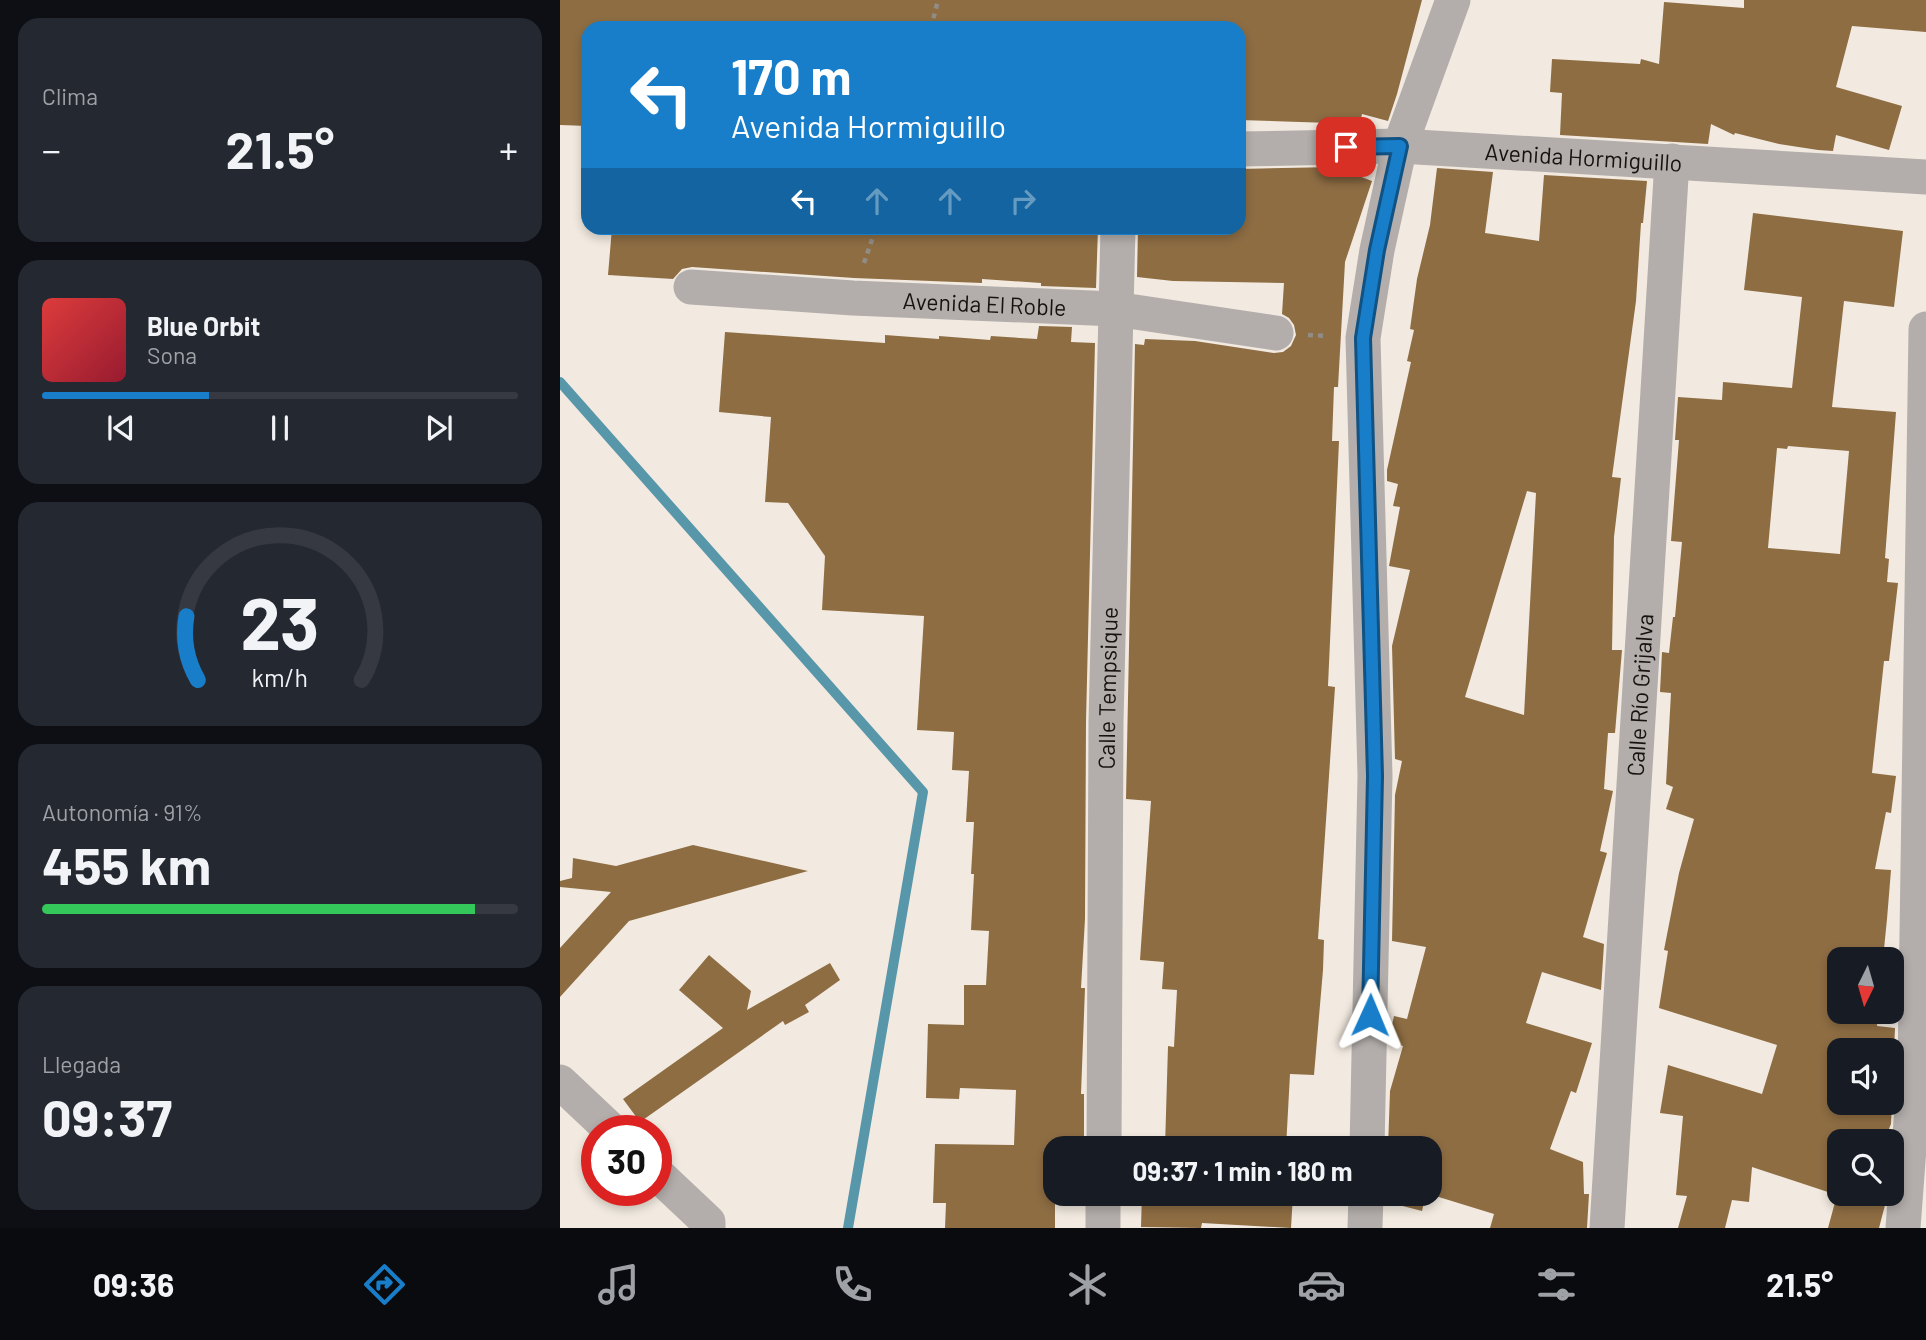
<!DOCTYPE html>
<html lang="es">
<meta charset="utf-8">
<style>
:root{--surface:#171b24;--page:#242831;--text:#f1f3f6;--muted:#9ea1a6;--line:#363941;--accent:#187ec9}
body{margin:0;font-family:Barlow,sans-serif;background:var(--page);color:var(--text);height:100vh;display:flex;flex-direction:column;font-size:26px;white-space:nowrap}
*{box-sizing:border-box;margin:0}
p{font-size:23px;color:var(--muted)}
.icon{flex:none;width:38px;height:38px;fill:none;stroke:currentColor;stroke-width:2;stroke-linecap:round;stroke-linejoin:round}
.map{position:relative;flex:1;overflow:hidden}
.details{display:flex;flex-direction:column;gap:18px;padding:18px;background:#0d0f14;width:560px}
.details>*{flex:none}
.guide{position:absolute;left:21px;top:21px;width:665px;height:214px;border-radius:21px;box-shadow:0 4px 10px #0003;background:#187ec9;color:#fff;overflow:hidden}
.needle{width:46px;rotate:185deg}
.tools{position:absolute;left:1267px;top:947px;display:grid;gap:14px}
.tools a{display:grid;place-items:center;width:77px;height:77px;border-radius:14px;background:var(--surface);box-shadow:0 4px 10px #0003;font-size:35px}
.speed{position:absolute;left:21px;top:1115px;display:flex;gap:14px;font-size:35px;font-weight:700;text-align:center}
.speed>*{display:grid;place-content:center;width:91px;height:91px;border-radius:50%;background:var(--surface);box-shadow:0 4px 10px #0003;line-height:1}
.speed .limit{border:10px solid #d22;background:#fff;color:#111}
.pin{position:absolute;display:grid;place-items:center;width:60px;height:60px;color:#fff;margin:-30px;border-radius:14px;box-shadow:0 4px 10px #0006}
.me{position:absolute;width:77px;margin:-38px;rotate:1deg;stroke-linejoin:round;filter:drop-shadow(0 0 5px #0008)}
.turn{display:flex;align-items:center;gap:24px;height:147px;padding:0 35px;font-size:32px}
.turn .icon{width:91px;height:91px;stroke-width:2.5}
.turn b{display:block;font-size:49px;line-height:60px}
.lanes{display:flex;align-items:center;height:66px;padding:0 35px;background:#0003;justify-content:center;gap:35px;direction:ltr}
.lanes .off{opacity:.35}
.big{font-size:52px;font-weight:700;line-height:1.1}
.details .widget{flex:1;display:flex;flex-direction:column;justify-content:center;gap:10px;min-width:0;padding:0 24px;border-radius:21px;background:var(--page)}
.details .dial{align-items:center;gap:0}
.dial svg{height:182px;overflow:visible;fill:none;stroke:var(--line);stroke-width:7;stroke-linecap:round;text-anchor:middle}
.dial text{fill:var(--text);stroke:none}
.song{display:flex;align-items:center;gap:21px}
.cover{width:84px;height:84px;border-radius:10px;background:linear-gradient(135deg,hsl(0 70% 55%),hsl(350 70% 35%))}
.played{height:7px;border-radius:4px;background:linear-gradient(90deg,var(--accent) 35%,var(--line) 35%)}
.keys{display:flex;justify-content:space-around;direction:ltr}
.heat{display:flex;justify-content:space-between;align-items:center;font-size:38px;direction:ltr}
.charge{height:10px;border-radius:5px;background:linear-gradient(90deg,#34c759 91%,var(--line) 0)}
.trip{position:absolute;left:483px;top:1136px;width:399px;height:70px;border-radius:21px;background:var(--surface);box-shadow:0 4px 10px #0003;font-weight:700;line-height:70px;text-align:center}
.tabs{display:flex;height:112px;justify-content:space-around;align-items:center;background:#090b0e;color:var(--muted)}
.tabs .icon{width:49px;height:49px}
.tabs .active{color:var(--accent)}
.tabs b{font-size:32px;color:var(--text)}
main{display:flex;flex:1;min-height:0}
.map>svg:first-child{display:block}
.lines{fill:none;stroke-linecap:round;stroke-linejoin:round}
.stream{stroke:#5797a9;stroke-width:10}
.building{fill:#8e6d43;fill-rule:evenodd}
.path{stroke:#918c85;stroke-width:4.5;stroke-dasharray:5 5;stroke-linecap:butt}
.street{stroke:#b3aeab;stroke-width:35}
.route-casing{stroke:#105283;stroke-width:18}
.route{stroke:#187ec9;stroke-width:12}
.labels{text-anchor:middle;dominant-baseline:central;stroke-width:5;stroke-linejoin:round;paint-order:stroke}
.street-label{font-size:23px;fill:#15120f;stroke:#fff}
</style>
<main>
<section class="details">
<div class="widget"><p>Clima</p>
<div class="heat"><a>−</a><b class="big">21.5°</b><a>+</a></div>
</div>
<div class="widget">
<div class="song"><i class="cover"></i><div><b>Blue Orbit</b><p>Sona</p></div></div>
<div class="played"></div>
<div class="keys"><svg class="icon" aria-label="previous" viewBox="0 0 24 24"><path d="M18 5L8 12l10 7zM5 5v14"/></svg><svg class="icon" aria-label="pause" viewBox="0 0 24 24"><path d="M8 5v14M16 5v14"/></svg><svg class="icon" aria-label="next" viewBox="0 0 24 24"><path d="M6 5l10 7-10 7zM19 5v14"/></svg></div>
</div>
<div class="widget dial"><svg viewBox="0 0 100 80">
<path d="M14 69A42 42 0 1 1 86 69"/>
<path d="M14 69A42 42 0 0 1 9 41" stroke="#187ec9"/>
<text x="50" y="56" font-size="32" font-weight="700">23</text>
<text x="50" y="72" font-size="11">km/h</text>
</svg></div>
<div class="widget"><p>Autonomía · 91%</p><b class="big">455 km</b><div class="charge"></div></div>
<div class="widget"><p>Llegada</p><b class="big">09:37</b></div>
</section>
<div class="map">
<svg width="1366" height="1228" viewBox="0 0 1366 1228">
<rect width="100%" height="100%" fill="#f2eae0"/>
<g class="lines">
<path class="stream" d="M0 382 363 792 288 1228"/>
</g>
<path class="building" d="M0 0H862L837 94 828 121 802 114 800 124 679 120V28H28V126L0 125Z
M1184 0H1366V32L1292 26 1276 87 1342 106 1329 150 1276 135 1273 151 1258 150 1219 144 1175 133 1174 135 1151 124 1148 144 1000 135 1002 93 990 92 992 59 1080 64 1081 59 1099 64 1104 2 1184 8Z
M775 167 812 181 785 262 778 387H774L772 441H779L768 686 775 687 758 939 764 940 763 970 754 1075 730 1074 726 1148H595L605 1147 608 1046 614 1047 617 990 602 989 604 962 580 960 591 801 566 799 575 344 584 345 585 339 635 341 714 353 723 352 731 346 736 335 734 325 729 318 722 314 724 283 613 281 577 277 578 228H679V169Z
M877 168 933 172 925 233 979 241 984 175 1087 181 1083 223H1081L1076 301 1052 477 1061 478 1054 537 1052 650H1062L1055 733H1048L1044 789 1053 791 1040 851 1047 853 1023 937 1044 944 1041 990 982 972 966 1023 1032 1043 1016 1093 1011 1091 990 1149 1023 1162 1024 1194H1029L1027 1228H930L934 1214 869 1194 870 1148H828L830 1091 843 1046 829 1042 830 1033 834 1016 847 1019 866 947 832 941 835 795 842 761 835 759 832 646 850 570 829 566 840 507 833 506 838 484 827 481V470L851 362 847 361 854 330 850 329 857 279 870 225ZM967 491 976 493 964 715 905 697Z
M1193 213 1343 231 1334 307 1284 301 1272 407 1336 412 1325 558 1329 559 1327 582 1338 583 1329 661H1324L1312 773 1336 776 1331 813 1326 812 1315 869 1331 870 1327 919 1323 959H1279V1012H1318L1317 1026 1335 1028 1331 1124 1324 1141H1279V1194L1325 1205 1319 1228H1268L1277 1195 1192 1167 1189 1202 1172 1200 1165 1228H1118L1127 1196 1116 1195 1123 1116 1100 1113 1108 1065 1202 1094 1217 1045 1099 1008 1108 951 1104 950 1119 873 1134 819 1106 809 1113 787 1106 784 1111 693 1100 692 1102 652 1109 653 1113 617H1115L1122 542 1111 541 1119 440H1115L1118 397 1162 400 1163 382 1232 388 1242 297 1184 290ZM1228 446 1289 451 1280 554 1208 548 1217 448 1227 449ZM1279 1050H1332V1102H1279Z
M52 228H300L384 234V228H538L536 288 481 286V283L422 279V283L294 278 132 267 122 269 113 279 48 275Z
M479 326 512 327 511 342 535 343 526 722 525 919 521 988H525L521 1094H524V1148H495V1228H385L386 1203H373L375 1144 454 1145 456 1090 400 1088 399 1099 366 1098 368 1024 404 1025V985H426L429 931 411 930 414 874H411L414 822H406L409 771 392 770 394 732 357 730 364 616 262 610 265 556 228 503 205 502 211 417 159 412 165 332 325 343V335L379 339V336L430 340 431 336 477 339Z
M133 845 248 871 69 921 0 997V948L51 892 0 887V881L12 878 13 858 56 866Z
M149 955 191 991 187 1010 270 963 280 980 245 1005 249 1012 225 1025 223 1021 80 1122 63 1099 163 1028 119 990Z
M582 1194H733L731 1228 642 1223 641 1228 581 1227Z
M831 1194H866L862 1211 831 1203Z"/>
<g class="lines">
<path class="path" d="M371 28 378 0
M304 263 316 228
M748 335 768 336"/>
<g class="street">
<path id="s1" d="M679 149 840 146 1366 177"/>
<path id="s2" d="M131 287 293 298 555 309 716 333"/>
<path d="M0 1082 51 1130"/>
<path id="s3" d="M544 1148 546 722 558 228"/>
<path d="M807 1148 815 776 803 338 817 250 840 146 893 0"/>
<path d="M96 1173 148 1222V1228"/>
<path d="M543 1228V1194"/>
<path d="M805 1228 806 1194"/>
<path id="s4" d="M1047 1228 1112 161"/>
<path d="M1343 1228 1355 1068 1366 329"/>
</g>
</g>
<g class="lines">
<defs>
<path id="route" d="M786 147 840 146 817 250 803 338 815 776 810 1015"/>
</defs>
<use href="#route" class="route-casing"/>
<use href="#route" class="route"/>
</g>
<g class="labels">
<g class="street-label">
<text stroke="none"><textPath href="#s1" startOffset="345">Avenida Hormiguillo</textPath></text>
<text stroke="none"><textPath href="#s2" startOffset="294">Avenida El Roble</textPath></text>
<text stroke="none"><textPath href="#s3" startOffset="460">Calle Tempsique</textPath></text>
<text stroke="none"><textPath href="#s4" startOffset="534">Calle Río Grijalva</textPath></text>
</g>
</g>
</svg>
<div class="tools">
<a><svg class="needle" viewBox="-14 -14 28 28"><path d="M0-13l5 13h-10z" fill="#e53935"/><path d="M0 13l5-13h-10z" fill="#9ea1a6"/></svg></a>
<a><svg class="icon" aria-label="sound" viewBox="0 0 24 24"><path d="M4 9h4l5-4v14l-5-4H4zM17 9q2 3 0 6"/></svg></a>
<a><svg class="icon" aria-label="search" viewBox="0 0 24 24"><circle cx="10" cy="10" r="6"/><path d="M15 15l6 6"/></svg></a>
</div>
<div class="speed"><div class="limit">30</div></div>
<div class="pin" style="left:786px;top:147px;background:#d93025"><svg class="icon" aria-label="arrive" viewBox="0 0 24 24"><path d="M6 21V4h12l-3 4 3 4H6"/></svg></div>
<svg class="me" style="left:810px;top:1015px" viewBox="-20 -20 40 40"><path d="M0-17L14 15 0 8-14 15z" fill="#187ec9" stroke="#fff" stroke-width="4"/></svg>
<div class="trip">09:37 · 1 min · 180 m</div>
<div class="guide">
<div class="turn"><svg class="icon" aria-label="left" viewBox="0 0 24 24"><path d="M17 20v-9H6M10 6l-5 5 5 5"/></svg><div><b>170 m</b>Avenida Hormiguillo</div></div>
<div class="lanes"><svg class="icon" aria-label="left" viewBox="0 0 24 24"><path d="M17 20v-9H6M10 6l-5 5 5 5"/></svg><svg class="icon off" aria-label="ahead" viewBox="0 0 24 24"><path d="M12 20V5M6 11l6-6 6 6"/></svg><svg class="icon off" aria-label="ahead" viewBox="0 0 24 24"><path d="M12 20V5M6 11l6-6 6 6"/></svg><svg class="icon off" aria-label="right" viewBox="0 0 24 24"><path d="M7 20v-9h11M14 6l5 5-5 5"/></svg></div>
</div>
</div>
</main>
<nav class="tabs">
<b>09:36</b>
<svg class="icon active" aria-label="directions" viewBox="0 0 24 24"><path d="M12 3l9 9-9 9-9-9zM9 14v-3h6M13 9l2 2-2 2"/></svg>
<svg class="icon" aria-label="music" viewBox="0 0 24 24"><path d="M9 18V5l10-2v13"/><circle cx="6" cy="18" r="3"/><circle cx="16" cy="16" r="3"/></svg>
<svg class="icon" aria-label="phone" viewBox="0 0 24 24"><path d="M5 4h4l2 5-3 2q2 4 5 5l2-3 5 2v4C11 20 4 13 5 4z"/></svg>
<svg class="icon" aria-label="climate" viewBox="0 0 24 24"><path d="M12 3v18M4 7l16 10M4 17L20 7"/></svg>
<svg class="icon" aria-label="car" viewBox="0 0 24 24"><path d="M5 17H2v-5l4-1 3-4h7l3 4 3 1v5h-3M9 17h6M6 11h13"/><circle cx="7" cy="17" r="2"/><circle cx="17" cy="17" r="2"/></svg>
<svg class="icon" aria-label="filters" viewBox="0 0 24 24"><path d="M4 7h16M4 17h16"/><circle cx="9" cy="7" r="2"/><circle cx="15" cy="17" r="2"/></svg>
<b>21.5°</b>
</nav>
